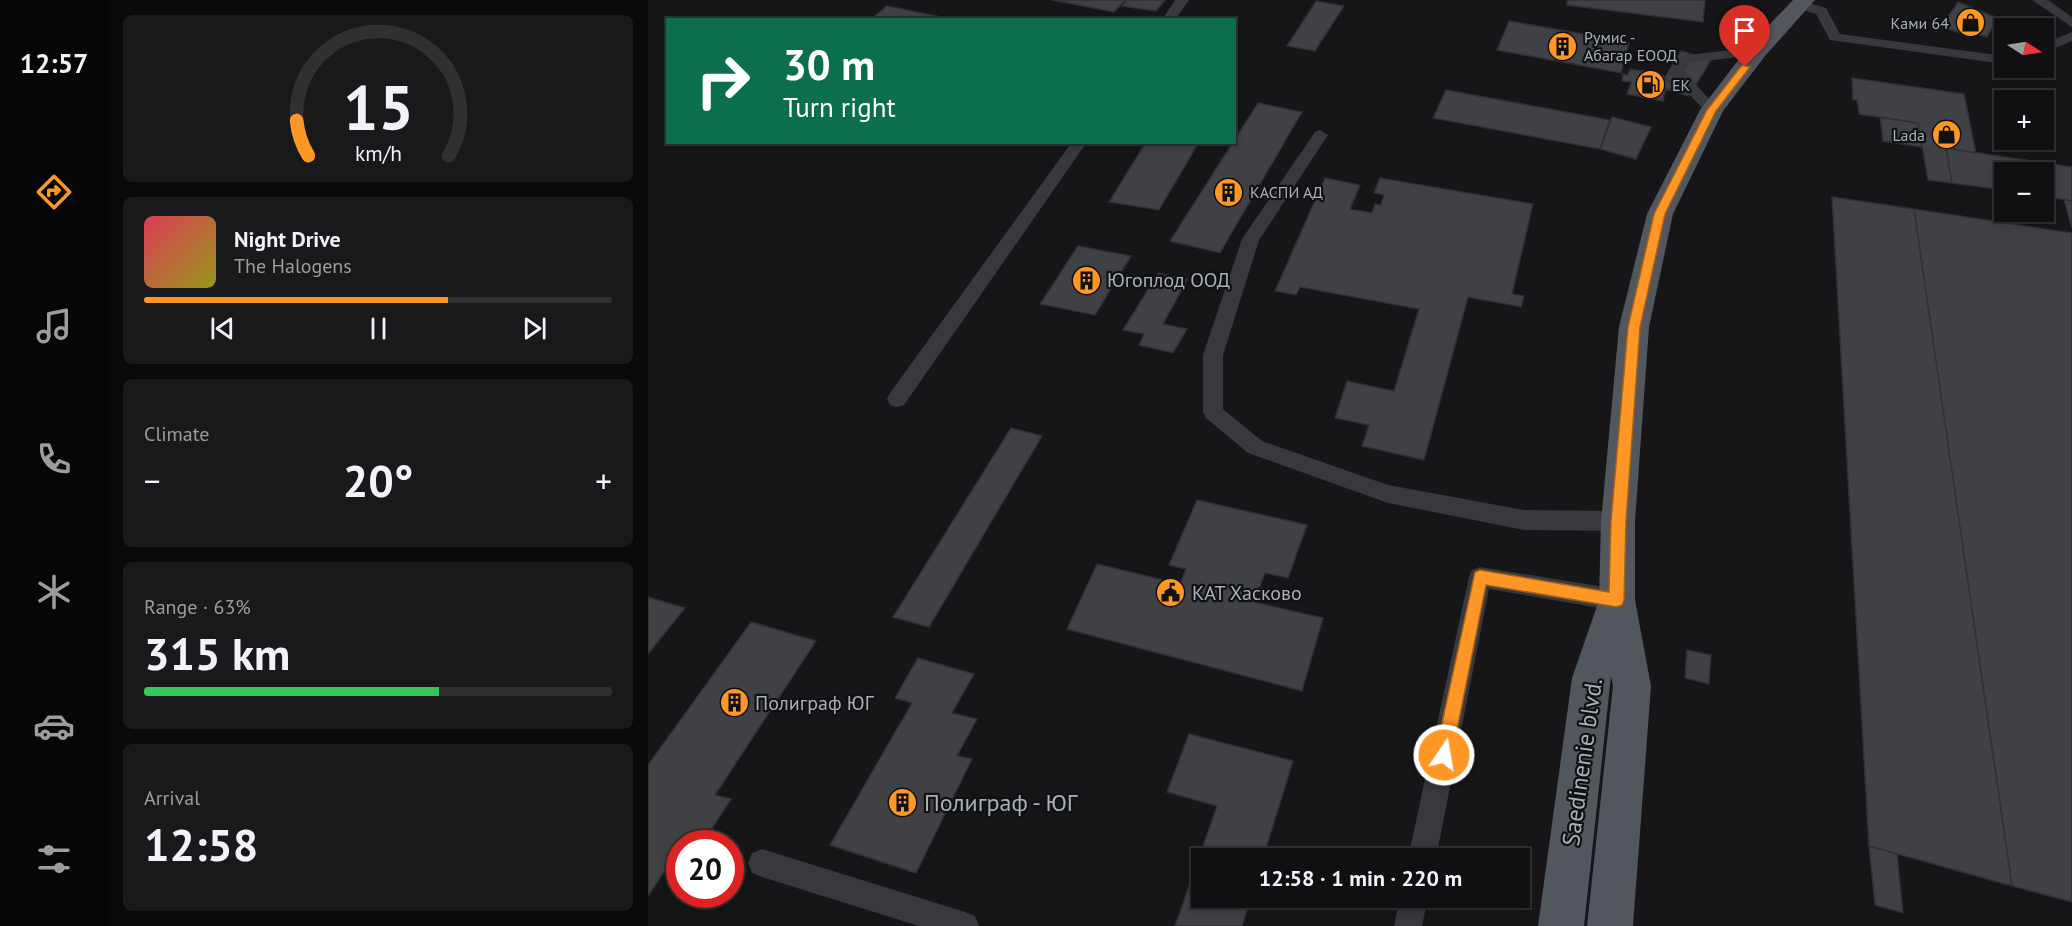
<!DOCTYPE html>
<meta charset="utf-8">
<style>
:root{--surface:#101012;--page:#19191b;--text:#f1f3f6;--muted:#9c9d9f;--line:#303032;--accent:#ff9727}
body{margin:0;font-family:"PT Sans",sans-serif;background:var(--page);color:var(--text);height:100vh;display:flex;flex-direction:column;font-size:22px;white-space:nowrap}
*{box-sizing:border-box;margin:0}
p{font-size:20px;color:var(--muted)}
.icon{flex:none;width:33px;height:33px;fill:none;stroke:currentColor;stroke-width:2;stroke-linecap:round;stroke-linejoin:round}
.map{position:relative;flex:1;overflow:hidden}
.sheet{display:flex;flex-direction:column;gap:15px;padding:15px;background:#09090a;width:540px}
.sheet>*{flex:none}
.top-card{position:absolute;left:18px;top:18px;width:570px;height:126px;border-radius:0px;box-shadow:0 3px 9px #0003,0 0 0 2px var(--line);background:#0b6e4f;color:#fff;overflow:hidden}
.needle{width:39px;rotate:102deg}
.fabs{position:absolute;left:1346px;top:18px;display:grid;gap:12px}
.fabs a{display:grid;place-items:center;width:60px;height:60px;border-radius:0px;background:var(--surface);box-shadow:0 3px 9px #0003,0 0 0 2px var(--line);font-size:30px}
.speed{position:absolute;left:18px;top:830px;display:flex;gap:12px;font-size:30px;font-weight:700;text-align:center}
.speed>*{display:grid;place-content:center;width:78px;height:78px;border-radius:50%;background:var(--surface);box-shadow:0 3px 9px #0003,0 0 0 2px var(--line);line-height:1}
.speed .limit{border:9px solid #d22;background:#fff;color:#111}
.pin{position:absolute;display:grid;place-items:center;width:51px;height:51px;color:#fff;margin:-62px -26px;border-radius:50% 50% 50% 0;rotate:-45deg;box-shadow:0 0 6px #0007}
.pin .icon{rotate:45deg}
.me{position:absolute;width:66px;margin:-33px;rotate:12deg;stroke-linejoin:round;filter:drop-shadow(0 0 4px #0008)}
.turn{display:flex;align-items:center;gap:21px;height:126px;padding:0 18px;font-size:27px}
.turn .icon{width:78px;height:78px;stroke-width:2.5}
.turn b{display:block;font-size:42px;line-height:51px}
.big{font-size:45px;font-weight:700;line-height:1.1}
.sheet .card{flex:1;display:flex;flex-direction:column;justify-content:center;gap:9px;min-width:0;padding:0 21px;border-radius:9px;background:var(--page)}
.sheet .dial{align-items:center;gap:0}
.dial svg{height:156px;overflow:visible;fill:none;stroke:var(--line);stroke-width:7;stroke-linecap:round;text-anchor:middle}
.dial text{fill:var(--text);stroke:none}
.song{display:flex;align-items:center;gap:18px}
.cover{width:72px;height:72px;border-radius:9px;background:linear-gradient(135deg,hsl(350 70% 55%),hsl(60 70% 35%))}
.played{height:6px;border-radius:3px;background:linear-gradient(90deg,var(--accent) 65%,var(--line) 65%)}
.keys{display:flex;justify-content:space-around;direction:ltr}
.heat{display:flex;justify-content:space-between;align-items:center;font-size:33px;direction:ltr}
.charge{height:9px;border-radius:4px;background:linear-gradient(90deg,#34c759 63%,var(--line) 0)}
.trip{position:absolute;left:543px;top:848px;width:339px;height:60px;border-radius:0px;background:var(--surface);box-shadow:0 3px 9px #0003,0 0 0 2px var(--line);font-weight:700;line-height:60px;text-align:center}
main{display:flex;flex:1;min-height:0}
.tabs{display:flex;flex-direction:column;width:108px;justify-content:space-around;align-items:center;background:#060607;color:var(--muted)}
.tabs .icon{width:42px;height:42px}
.tabs .selected{color:var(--accent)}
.tabs b{font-size:27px;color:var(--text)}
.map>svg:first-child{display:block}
.building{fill:#404145;stroke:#303034;stroke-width:1.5}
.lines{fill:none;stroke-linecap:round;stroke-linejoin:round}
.service{fill:#37393e;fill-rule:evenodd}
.primary{fill:#52565d;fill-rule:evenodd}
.route{fill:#ff9727;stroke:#a66219;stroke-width:1.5}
.labels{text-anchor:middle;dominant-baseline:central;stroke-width:4.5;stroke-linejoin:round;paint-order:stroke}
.far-poi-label{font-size:16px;fill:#a7afb9;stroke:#111113;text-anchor:start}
.poi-label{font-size:20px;fill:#a7afb9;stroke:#111113;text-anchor:start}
.near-street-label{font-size:24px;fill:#a7afb9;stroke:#111113}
.near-poi-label{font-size:24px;fill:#a7afb9;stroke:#111113;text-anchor:start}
</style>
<main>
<nav class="tabs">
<b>12:57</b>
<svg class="icon selected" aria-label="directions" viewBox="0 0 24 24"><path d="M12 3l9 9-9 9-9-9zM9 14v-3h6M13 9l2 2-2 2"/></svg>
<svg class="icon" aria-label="music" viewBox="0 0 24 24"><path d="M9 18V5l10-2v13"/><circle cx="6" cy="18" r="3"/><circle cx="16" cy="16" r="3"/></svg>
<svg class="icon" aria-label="phone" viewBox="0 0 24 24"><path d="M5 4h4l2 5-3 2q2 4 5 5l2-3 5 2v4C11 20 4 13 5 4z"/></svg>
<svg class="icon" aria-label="climate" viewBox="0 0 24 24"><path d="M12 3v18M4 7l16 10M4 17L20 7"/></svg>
<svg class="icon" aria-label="car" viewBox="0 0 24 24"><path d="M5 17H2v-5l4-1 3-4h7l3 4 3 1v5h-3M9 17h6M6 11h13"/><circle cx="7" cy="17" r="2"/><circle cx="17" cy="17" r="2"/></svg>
<svg class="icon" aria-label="filters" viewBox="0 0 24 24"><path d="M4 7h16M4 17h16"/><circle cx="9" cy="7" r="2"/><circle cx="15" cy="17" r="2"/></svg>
</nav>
<section class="sheet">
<div class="card dial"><svg viewBox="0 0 100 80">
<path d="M14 69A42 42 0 1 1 86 69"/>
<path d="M14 69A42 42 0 0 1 8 51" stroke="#ff9727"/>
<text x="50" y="56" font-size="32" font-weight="700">15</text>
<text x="50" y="72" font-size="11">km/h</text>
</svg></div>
<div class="card">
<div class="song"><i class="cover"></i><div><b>Night Drive</b><p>The Halogens</p></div></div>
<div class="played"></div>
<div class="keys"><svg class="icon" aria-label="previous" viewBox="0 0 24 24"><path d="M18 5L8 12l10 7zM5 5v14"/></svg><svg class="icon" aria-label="pause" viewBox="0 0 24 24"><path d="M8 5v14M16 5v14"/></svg><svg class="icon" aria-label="next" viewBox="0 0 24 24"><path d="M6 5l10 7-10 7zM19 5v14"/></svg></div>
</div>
<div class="card"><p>Climate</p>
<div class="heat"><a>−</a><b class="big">20°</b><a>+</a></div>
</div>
<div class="card"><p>Range · 63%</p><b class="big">315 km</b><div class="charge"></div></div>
<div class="card"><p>Arrival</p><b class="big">12:58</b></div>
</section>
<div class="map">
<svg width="1424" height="926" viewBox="0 0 1424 926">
<rect width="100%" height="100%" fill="#161618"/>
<path class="building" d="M404 0H477L466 12Z
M479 0H517L508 11 474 6Z
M920 0H1057L1055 22 919 5Z
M668 1 696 6 667 51 639 46Z
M1310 2 1350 18 1339 37 1325 33 1323 36 1293 27Z
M239 6 308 20H222Z
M861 21 981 42 973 73 849 50Z
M1033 51 1063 60 1041 96 1011 87Z
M982 69 1013 74 1027 87 1017 91 1015 101 979 94 983 82 974 81 975 74 980 75Z
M1204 78 1316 94 1328 153 1298 148 1304 183 1280 180 1270 123 1211 114 1209 100H1205Z
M798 90 962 120 952 149 785 118Z
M610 103 654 112 572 253 522 241Z
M964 117 1003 127 988 159 952 149Z
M1232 117 1270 123 1274 147 1235 141Z
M498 142H551L511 210 461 202Z
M1298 148 1424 167V201L1395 196V172H1356V190L1304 183Z
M677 178 712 185 702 209 724 213 727 204 733 205 736 195 726 193 732 178 885 204 864 294 876 296 873 307 820 297 776 460 714 446 721 425 687 418 699 381 746 391 771 309 652 287 648 295 627 291Z
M1184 197 1266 209 1364 886 1221 846Z
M1416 200 1424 201V228Z
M1266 209 1424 233V902L1364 886Z
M430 246 483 256 447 315 392 304Z
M510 273 539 280 515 324 539 329 525 353 491 345 496 334 475 330Z
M363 428 394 436 281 627 245 617Z
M549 500 659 525 640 578 617 573 606 602 675 618 654 691 419 629 449 564 532 584 538 569 521 565Z
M0 597 37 608 0 654Z
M103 622 168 641 67 795 83 799 58 838 42 833 35 843H32V848L0 896V765Z
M1039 650 1063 655 1061 684 1037 678Z
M270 658 326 674 304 713 329 719 309 756 324 759 268 873 182 845 264 703 247 698Z
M541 734 645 761 615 858H554V897H603L594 926H527L569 806 519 792Z
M1221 846 1249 854 1255 913 1227 905Z"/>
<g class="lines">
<path class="service" d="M527 0H541L527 20H514Z
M1384 0H1400L1424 17V27Z
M1154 1 1178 8 1192 34 1356 56V64L1182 40 1168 14 1149 8 1147 5Z
M1424 32V41L1395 53V44Z
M1109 47 1114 48 1116 51 1114 54 1042 63 1036 72 1069 107 1072 110 1069 113H1059L1021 73 1032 56Z
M672 130 680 135 611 240 575 355V409L614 441 740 485 876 510 970 511 978 514 981 521 978 528 970 531 876 530 740 503 600 453 558 418 555 412V355L594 239 667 132Z
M424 142H439L256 405 249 407 242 405 239 399 242 393Z
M832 567 969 589 977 592 981 600 977 608 969 611 841 589 788 858H760L821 577 824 570Z
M114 849 317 912 327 916 331 926H271L114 877 104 873 100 863 104 853Z
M752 897H780L774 926H746Z"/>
<path class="primary" d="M1145 0H1167L1117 56 1075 111 1025 214 1001 327 987 521V600L1003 686 985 926H939L965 686 963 676 936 926H890L924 678 951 600 953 521 971 327 999 214 1052 110 1101 46Z"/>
</g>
<path class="route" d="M1094 65 1102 67 1068 111 1017 214 992 327 978 521 976 600 974 605 969 607 838 585 804 755 802 761 796 763 790 761 787 755 827 572 832 570 961 592 963 521 980 327 1006 214 1059 110Z"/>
<defs>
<symbol id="shop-disc" viewBox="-11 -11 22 22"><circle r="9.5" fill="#ff9727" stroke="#111113"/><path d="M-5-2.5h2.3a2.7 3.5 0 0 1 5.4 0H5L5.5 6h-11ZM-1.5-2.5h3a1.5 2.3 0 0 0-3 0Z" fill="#111"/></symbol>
<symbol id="building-disc" viewBox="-11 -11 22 22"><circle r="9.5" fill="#ff9727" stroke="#111113"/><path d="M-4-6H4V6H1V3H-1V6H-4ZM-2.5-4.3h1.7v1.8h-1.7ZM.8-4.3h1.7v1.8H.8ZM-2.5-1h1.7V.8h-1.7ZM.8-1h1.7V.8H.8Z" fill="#111"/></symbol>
<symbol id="fuel-disc" viewBox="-11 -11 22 22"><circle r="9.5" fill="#ff9727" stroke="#111113"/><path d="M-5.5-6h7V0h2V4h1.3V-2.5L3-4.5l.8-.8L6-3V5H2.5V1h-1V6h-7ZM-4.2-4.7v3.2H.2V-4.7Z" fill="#111"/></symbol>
<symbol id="civic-disc" viewBox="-11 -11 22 22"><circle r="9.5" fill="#ff9727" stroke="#111113"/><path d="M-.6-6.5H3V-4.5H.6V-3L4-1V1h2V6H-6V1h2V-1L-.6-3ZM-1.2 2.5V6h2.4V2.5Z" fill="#111"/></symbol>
</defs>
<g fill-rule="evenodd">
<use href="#shop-disc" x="1306" y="6" width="33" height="33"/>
<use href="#building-disc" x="898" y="30" width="33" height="33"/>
<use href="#fuel-disc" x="986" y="68" width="33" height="33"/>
<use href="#shop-disc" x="1282" y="118" width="33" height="33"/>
<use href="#building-disc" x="564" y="176" width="33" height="33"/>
<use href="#building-disc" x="422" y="264" width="33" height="33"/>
<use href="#civic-disc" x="506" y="576" width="33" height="33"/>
<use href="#building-disc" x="70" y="686" width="33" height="33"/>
<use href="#building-disc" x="238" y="786" width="33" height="33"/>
</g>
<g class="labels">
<g class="far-poi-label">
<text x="1301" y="23" text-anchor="end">Ками 64</text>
<text x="936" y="37">Румис -<tspan x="936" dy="18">Абагар ЕООД</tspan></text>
<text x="1024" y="85">ЕК</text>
<text x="1277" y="135" text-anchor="end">Lada</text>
<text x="602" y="192">КАСПИ АД</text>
</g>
<g class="poi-label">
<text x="459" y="280">Югоплод ООД</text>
<text x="544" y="593">КАТ Хасково</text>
<text x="107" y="703">Полиграф ЮГ</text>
</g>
<g class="near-street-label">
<text transform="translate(934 762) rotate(-82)">Saedinenie blvd.</text>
</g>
<g class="near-poi-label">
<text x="276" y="802">Полиграф - ЮГ</text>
</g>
</g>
</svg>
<div class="fabs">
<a><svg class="needle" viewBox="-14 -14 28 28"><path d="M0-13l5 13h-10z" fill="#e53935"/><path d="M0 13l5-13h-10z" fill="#9c9d9f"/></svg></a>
<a>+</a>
<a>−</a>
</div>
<div class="speed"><div class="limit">20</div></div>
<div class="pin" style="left:1097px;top:67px;background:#d93025"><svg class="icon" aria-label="arrive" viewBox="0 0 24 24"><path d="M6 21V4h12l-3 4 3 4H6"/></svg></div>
<svg class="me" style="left:796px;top:755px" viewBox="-20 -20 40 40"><circle r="17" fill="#ff9727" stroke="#fff" stroke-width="3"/><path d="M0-11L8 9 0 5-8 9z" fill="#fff"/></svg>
<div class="trip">12:58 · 1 min · 220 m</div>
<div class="top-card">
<div class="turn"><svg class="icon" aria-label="right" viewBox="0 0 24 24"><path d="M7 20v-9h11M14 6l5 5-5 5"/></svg><div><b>30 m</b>Turn right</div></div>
</div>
</div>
</main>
